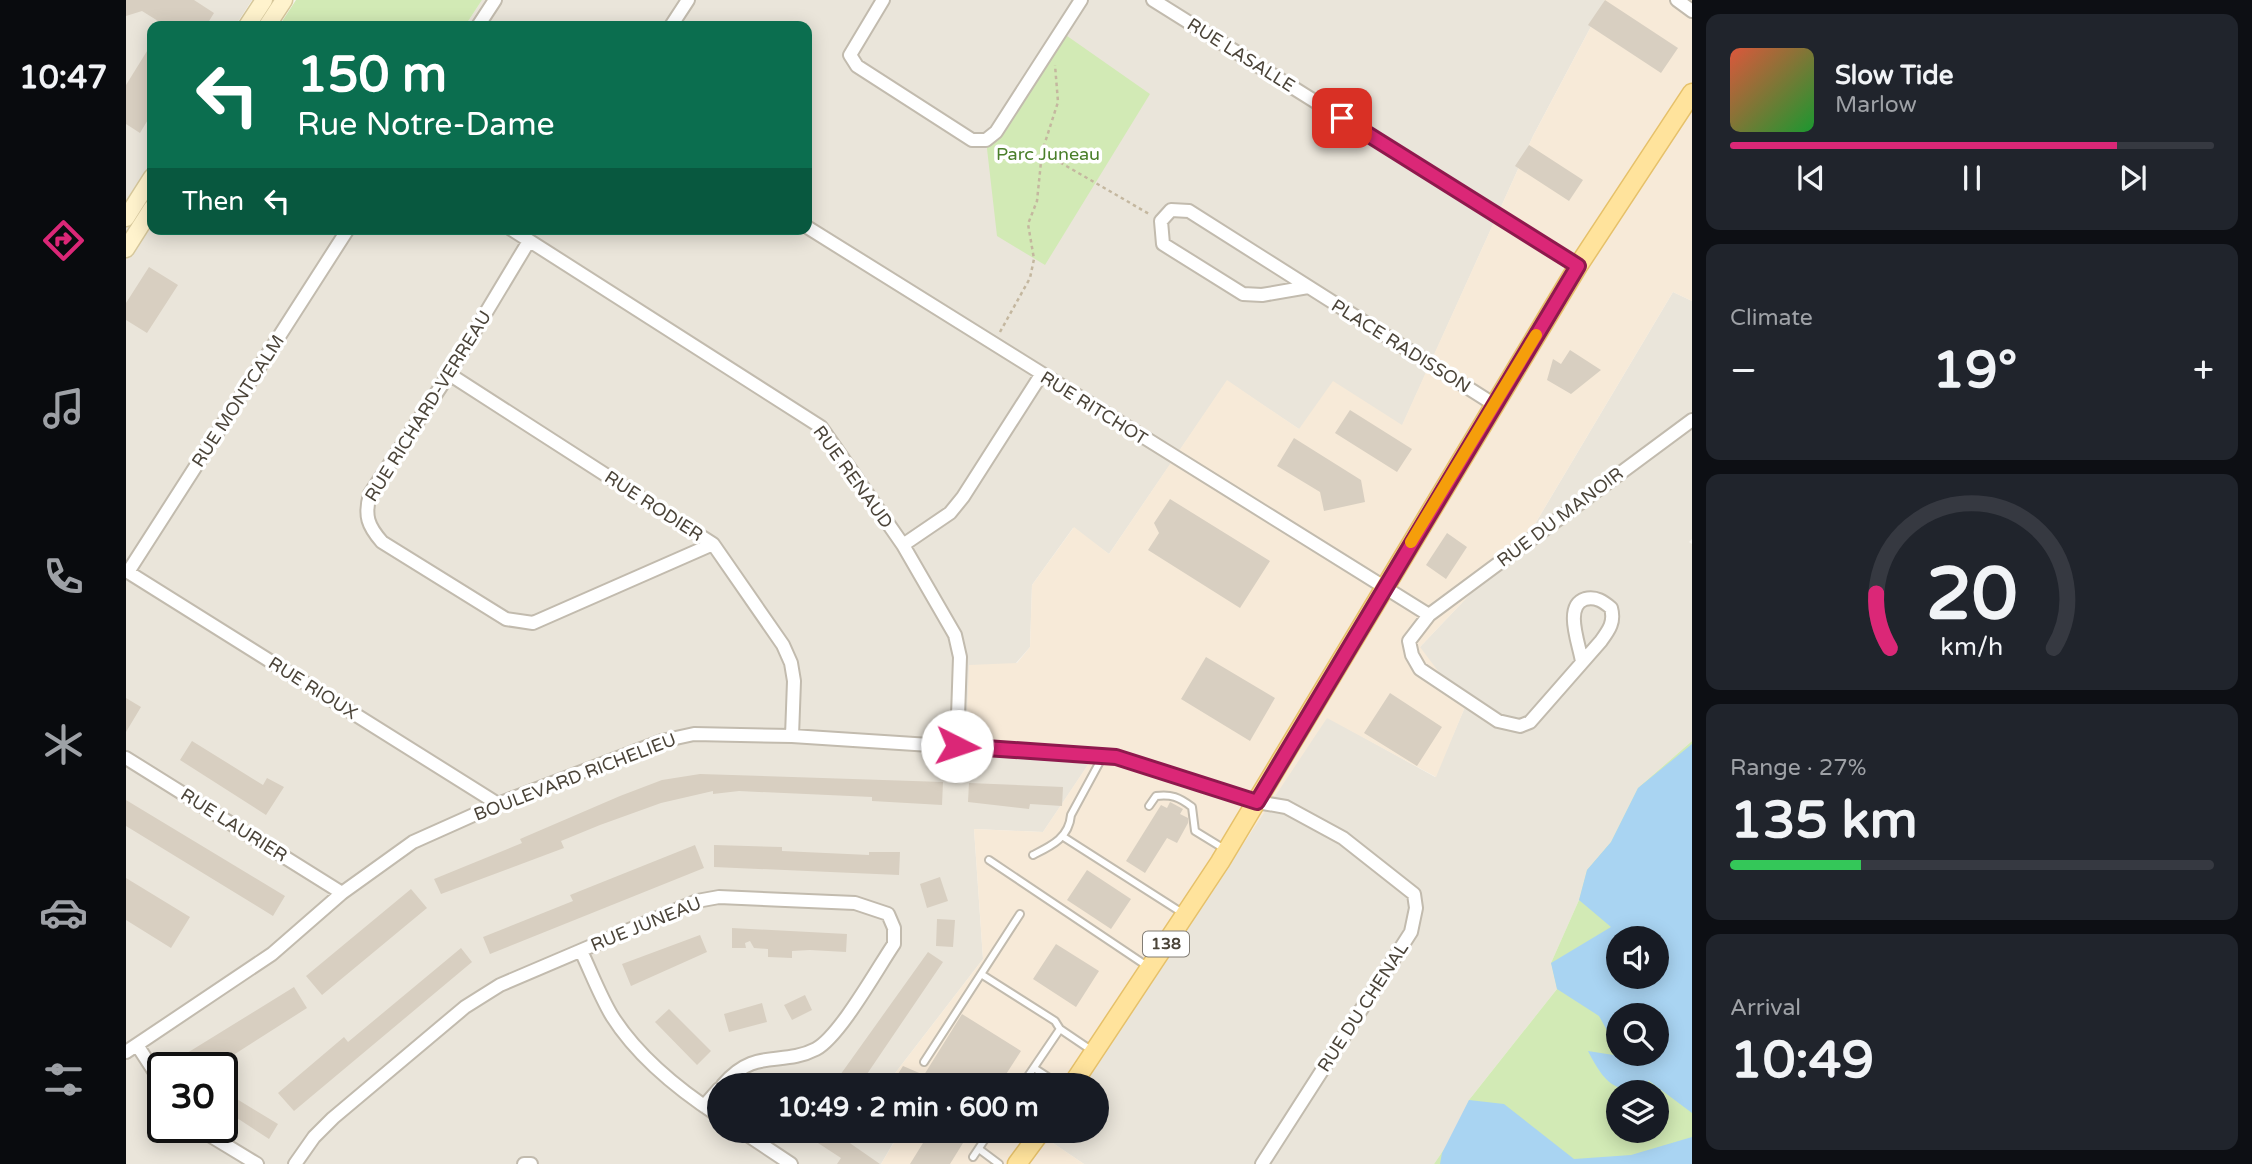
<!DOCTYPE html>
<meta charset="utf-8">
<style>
:root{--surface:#171b24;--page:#20242c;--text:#f1f3f6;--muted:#9ea1a6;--line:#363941;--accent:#db2777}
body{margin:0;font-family:"Varela Round",sans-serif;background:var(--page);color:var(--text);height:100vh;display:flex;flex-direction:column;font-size:26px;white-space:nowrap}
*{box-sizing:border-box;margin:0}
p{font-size:23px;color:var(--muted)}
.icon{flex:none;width:38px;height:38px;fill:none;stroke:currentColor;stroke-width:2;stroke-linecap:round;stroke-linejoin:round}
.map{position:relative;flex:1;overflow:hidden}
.sheet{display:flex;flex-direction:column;gap:14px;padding:14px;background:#0d0f14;width:560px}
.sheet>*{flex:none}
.hud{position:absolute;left:21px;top:21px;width:665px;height:214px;border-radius:14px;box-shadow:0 4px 18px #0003;background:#0b6e4f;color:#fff;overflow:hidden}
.controls{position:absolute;left:1480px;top:926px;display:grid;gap:14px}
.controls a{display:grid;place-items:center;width:63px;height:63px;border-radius:50%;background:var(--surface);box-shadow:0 4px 18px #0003;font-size:35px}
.speed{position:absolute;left:21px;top:1052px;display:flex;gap:14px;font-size:35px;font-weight:700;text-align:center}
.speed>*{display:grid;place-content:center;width:91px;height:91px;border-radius:50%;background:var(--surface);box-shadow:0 4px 18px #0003;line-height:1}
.speed .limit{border:4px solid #111;border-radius:10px;background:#fff;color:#111}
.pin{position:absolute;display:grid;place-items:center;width:60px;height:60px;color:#fff;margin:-30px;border-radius:14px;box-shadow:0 4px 10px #0006}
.me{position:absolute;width:77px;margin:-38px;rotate:94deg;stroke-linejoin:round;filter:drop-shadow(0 0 5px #0008)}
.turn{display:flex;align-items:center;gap:24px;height:147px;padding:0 35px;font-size:32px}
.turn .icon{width:91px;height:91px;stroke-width:2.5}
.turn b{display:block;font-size:49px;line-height:60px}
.then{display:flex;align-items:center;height:66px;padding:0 35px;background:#0003;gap:14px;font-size:26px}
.big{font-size:52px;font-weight:800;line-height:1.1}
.sheet .tile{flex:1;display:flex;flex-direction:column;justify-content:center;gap:10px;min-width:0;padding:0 24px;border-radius:14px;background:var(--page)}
.sheet .dial{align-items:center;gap:0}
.dial svg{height:182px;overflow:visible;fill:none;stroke:var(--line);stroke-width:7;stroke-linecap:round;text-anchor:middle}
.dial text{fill:var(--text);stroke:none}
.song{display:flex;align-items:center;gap:21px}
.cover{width:84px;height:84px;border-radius:10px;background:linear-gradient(135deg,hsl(10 70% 55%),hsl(130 70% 35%))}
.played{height:7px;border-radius:4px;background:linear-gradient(90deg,var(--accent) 80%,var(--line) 80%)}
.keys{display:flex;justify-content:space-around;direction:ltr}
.heat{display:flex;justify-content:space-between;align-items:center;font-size:38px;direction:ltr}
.charge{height:10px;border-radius:5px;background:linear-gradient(90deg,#34c759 27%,var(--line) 0)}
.trip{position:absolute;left:581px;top:1073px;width:402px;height:70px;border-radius:35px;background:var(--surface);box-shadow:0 4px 18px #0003;font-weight:800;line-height:70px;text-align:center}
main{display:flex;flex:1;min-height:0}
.tabs{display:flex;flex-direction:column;width:126px;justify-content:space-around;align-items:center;background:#090b0e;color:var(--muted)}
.tabs .icon{width:49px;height:49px}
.tabs .on{color:var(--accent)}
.tabs b{font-size:32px;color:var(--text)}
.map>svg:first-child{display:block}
.residential{fill:#eae5da;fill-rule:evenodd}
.commercial{fill:#f7ead8}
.green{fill:#d2eab5;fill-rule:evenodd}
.water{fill:#a9d4f2;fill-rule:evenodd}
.building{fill:#d8cfc1}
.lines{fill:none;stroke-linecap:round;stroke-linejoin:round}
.lane-casing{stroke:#c2bbae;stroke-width:10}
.street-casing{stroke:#c2bbae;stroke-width:16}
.secondary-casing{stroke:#d6c79b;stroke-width:19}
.primary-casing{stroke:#e6c16a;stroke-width:21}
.path{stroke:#c4b79f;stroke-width:2.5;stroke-dasharray:3.5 3.5;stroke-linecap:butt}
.lane{stroke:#fff;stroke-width:6}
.street{stroke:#fff;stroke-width:12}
.secondary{stroke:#fff3cd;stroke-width:16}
.primary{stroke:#ffe39c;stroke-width:18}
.route-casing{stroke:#8e194d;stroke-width:18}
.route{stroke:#db2777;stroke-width:12}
.slow{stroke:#f59e0b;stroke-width:12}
.labels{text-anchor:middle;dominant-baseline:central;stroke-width:7;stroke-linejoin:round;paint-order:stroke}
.shield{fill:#fff;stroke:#817c74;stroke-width:2}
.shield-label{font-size:16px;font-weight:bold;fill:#4b4439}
.street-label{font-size:18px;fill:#4b4439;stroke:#fff}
.park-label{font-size:18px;fill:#4a7f2a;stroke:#fff}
</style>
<main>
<nav class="tabs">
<b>10:47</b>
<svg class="icon on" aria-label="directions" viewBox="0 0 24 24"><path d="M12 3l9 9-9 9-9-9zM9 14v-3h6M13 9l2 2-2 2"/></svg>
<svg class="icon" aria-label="music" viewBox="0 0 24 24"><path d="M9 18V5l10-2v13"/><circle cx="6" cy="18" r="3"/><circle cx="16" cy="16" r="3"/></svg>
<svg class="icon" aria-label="phone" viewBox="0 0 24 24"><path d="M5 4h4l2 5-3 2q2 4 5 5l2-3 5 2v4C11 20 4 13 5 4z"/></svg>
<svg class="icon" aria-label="climate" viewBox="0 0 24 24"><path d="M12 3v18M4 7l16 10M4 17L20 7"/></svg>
<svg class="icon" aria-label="car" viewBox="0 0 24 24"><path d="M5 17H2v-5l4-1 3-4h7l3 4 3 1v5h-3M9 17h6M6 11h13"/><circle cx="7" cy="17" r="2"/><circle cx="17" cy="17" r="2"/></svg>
<svg class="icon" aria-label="filters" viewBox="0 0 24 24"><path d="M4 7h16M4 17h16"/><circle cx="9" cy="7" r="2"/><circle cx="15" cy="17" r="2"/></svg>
</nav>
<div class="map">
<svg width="1566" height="1164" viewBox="0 0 1566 1164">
<rect width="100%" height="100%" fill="#f6f3ec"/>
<path class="residential" d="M0 0H126L109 26H26V229H681V26H339L356 0H1479L1407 136 1276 426 1173 429 1101 381 983 554 947 528 906 585 904 647 890 663 972 750 917 832 848 829 857 959 760 1085H593V1130L760 1131 770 1138 755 1164H0ZM37 1068H96V1127H37Z
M1547 292 1566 301V539L1563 542 1566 544V741L1512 788 1485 842 1461 870 1453 900 1425 963 1431 989 1343 1100 1325 1139 1308 1164H958L921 1139 927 1131 971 1130V1085H957L1201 717 1309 777 1339 707 1293 648 1406 529Z"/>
<path class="commercial" d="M1479 0H1566V301L1547 292 1406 529 1294 647 1339 707 1310 777 1201 718 957 1085H760L857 959 848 829 917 832 971 751 840 737 843 665 891 663 904 647 906 585 948 527 983 554 1101 380 1173 429 1207 381 1276 425 1407 136Z
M760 1130 927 1131 921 1139 958 1164H755L770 1139Z"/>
<path class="green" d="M170 0H356L339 26H153Z
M934 31 1024 94 919 265 871 236 860 140Z
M1566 741V1155L1560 1164H1308L1325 1139 1343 1100 1431 989 1425 963 1453 900 1461 870 1485 842 1512 788ZM1493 938H1531V976H1493ZM1493 1015H1531V1054H1493ZM1493 1092H1531V1130H1493Z"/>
<path class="water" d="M1566 744V1113L1522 1080 1525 1092C1488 1092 1479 1084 1462 1051L1494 1056 1531 1054V1015H1493V1052L1473 1016 1431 989 1425 963 1485 927 1453 900 1461 870 1485 842 1512 788ZM1493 938H1531V976H1493Z
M1343 1100 1378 1104 1448 1159 1505 1155 1566 1137V1164H1314L1316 1153Z"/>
<path class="building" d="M0 0H68L88 13 80 26H40L16 11 0 16Z
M1479 0 1552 48 1535 73 1462 25Z
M26 43V113L14 133 0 124V85Z
M1403 145 1457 180 1443 201 1389 166Z
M23 267 52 285 21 333 0 320V303Z
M1444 350 1475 370 1445 394 1421 380 1427 359 1435 364Z
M1224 410 1286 449 1271 472 1209 433Z
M1168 438 1235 480 1239 502 1198 511 1194 492 1151 466Z
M1044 499 1144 561 1114 608 1022 550 1033 533 1028 523Z
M1321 533 1341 547 1320 579 1300 565Z
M1080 657 1149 698 1124 741 1055 699Z
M1264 693 1316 727 1291 766 1238 733Z
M0 698 15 707 0 732Z
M66 741 137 785 141 778 158 787 140 815 54 760Z
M574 774 817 782 816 805 746 801V797L613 791 587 794V791L535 803 474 825 435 841 438 848 315 894 308 879 396 843 394 839 494 796 536 780Z
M843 783 937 787 936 806 904 804 903 809 842 802Z
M0 800 159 896 147 916 0 826Z
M1044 802 1057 809 1054 814 1062 818V823L1051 843 1041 838 1019 873 1000 861 1035 805 1041 808Z
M569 845 578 868 364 954 357 937 447 901 444 895Z
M588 845 656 847V851L743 855V852H774L773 875 588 867Z
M961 870 1005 899 985 929 941 900Z
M814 877 822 901 801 908 794 884Z
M0 878 64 917 45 948 0 920Z
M285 889 301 908 196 995 180 976Z
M811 919 829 920 827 947 810 946Z
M606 928 721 934 720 952 684 950 666 951V958L642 957V949L628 948 624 941 619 943 620 948H606Z
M574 935 581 952 505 986 496 964Z
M930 944 973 971 950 1007 907 979Z
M335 948 346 962 168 1111 152 1093 218 1037 222 1042Z
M802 952 817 962 739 1077 737 1075 731 1085H707Z
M168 987 181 1008 87 1068H58L53 1058Z
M679 995 686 1010 666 1020 658 1005Z
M636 1003 641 1022 603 1032 598 1014Z
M543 1009 585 1051 571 1065 529 1022Z
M836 1014 895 1051 873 1085H765L777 1066 798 1075Z
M96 1090 152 1124 143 1139 111 1118 109 1121 96 1114Z
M672 1130H705L754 1164H711L715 1158Z
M777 1130H845L824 1164H784L797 1143Z"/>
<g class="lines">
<defs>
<path id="lane" d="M1023 806 1030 796C1045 794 1053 797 1066 807L1069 831 1100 850
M936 836 1058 914
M907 855C925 846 943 838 945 815L977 756
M863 860 1021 966
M855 974 929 1021 934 1029 965 1050
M798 1062 894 914
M908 1068 934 1085
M896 1085 934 1029
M853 1149 873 1164
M847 1157 865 1130"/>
<path id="street" d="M757 0 724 55 731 66 846 140H860L870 132 955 0
M1027 0 1452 266
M1551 0 1566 11
M352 26 369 0
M545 26 562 0
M681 227 1303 615 1283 641 1286 655 1294 669 1372 721 1394 726 1404 722 1475 641C1483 630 1489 622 1485 608 1478 602 1470 596 1459 599 1437 606 1454 646 1456 662
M222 229 2 572 372 804
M385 229 695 427 777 545 829 635 834 657 831 746
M403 241 323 374 244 494C238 516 242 526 256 542L380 619 407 623 587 544
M1182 287 1136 295 1117 294 1037 244 1035 221 1045 210 1063 211 1369 405
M323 374 587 544 657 645 665 663 668 681 666 736
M777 545 824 513 837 497 915 375
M1303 615 1566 420
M0 758 216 893
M455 951C465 972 474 996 486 1016 512 1057 553 1090 593 1116
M11 1045 37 1085
M0 1052 146 954 216 893 287 842 372 804 536 741 568 734 666 736 990 757 1131 802 1160 807 1217 838 1288 894 1290 908 1285 932 1136 1164
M578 1106 593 1089
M70 1127 131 1164
M614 1130 665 1164
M169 1164 188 1137 207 1118 339 1007 374 985 571 901 593 897 729 903 762 914 768 928V944C751 969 714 1036 690 1049 655 1067 629 1047 597 1085
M398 1164H405"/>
<path id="secondary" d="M121 26 138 0
M141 26 158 0
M0 218 26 177
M0 249 26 208"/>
<path id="primary" d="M946 1085 1094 862 1452 266 1566 93
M891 1164 916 1130"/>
</defs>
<use href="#lane" class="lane-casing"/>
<use href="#street" class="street-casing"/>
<use href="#secondary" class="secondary-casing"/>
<use href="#primary" class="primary-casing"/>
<path class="path" d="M916 152 1025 215
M874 332 904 278 908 259 902 224 911 201 916 152 932 102 929 65"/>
<use href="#lane" class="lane"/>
<use href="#street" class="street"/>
<use href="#secondary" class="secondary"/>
<use href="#primary" class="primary"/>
</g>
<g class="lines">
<defs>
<path id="route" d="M831 746 990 757 1131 802 1452 266 1216 118"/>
</defs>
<use href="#route" class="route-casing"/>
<use href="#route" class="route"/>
<path class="slow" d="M1285 542 1410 335"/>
</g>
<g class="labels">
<rect class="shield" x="1017" y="931.5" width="46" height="25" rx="5"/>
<g class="shield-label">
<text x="1040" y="944">138</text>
</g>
<g class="street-label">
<text transform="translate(1115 55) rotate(32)">RUE LASALLE</text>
<text transform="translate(1275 346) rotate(32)">PLACE RADISSON</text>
<text transform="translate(112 401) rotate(-57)">RUE MONTCALM</text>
<text transform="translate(302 406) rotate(-58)">RUE RICHARD-VERREAU</text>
<text transform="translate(968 408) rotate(32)">RUE RITCHOT</text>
<text transform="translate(727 477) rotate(54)">RUE RENAUD</text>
<text transform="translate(528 506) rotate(33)">RUE RODIER</text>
<text transform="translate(1434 517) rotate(-37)">RUE DU MANOIR</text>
<text transform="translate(187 688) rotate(32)">RUE RIOUX</text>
<text transform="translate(449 777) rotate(-21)">BOULEVARD RICHELIEU</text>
<text transform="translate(108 825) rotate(32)">RUE LAURIER</text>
<text transform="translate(520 924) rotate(-22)">RUE JUNEAU</text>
<text transform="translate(1237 1007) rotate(-57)">RUE DU CHENAL</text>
</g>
<g class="park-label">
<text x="922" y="154">Parc Juneau</text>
</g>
</g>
</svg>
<div class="controls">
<a><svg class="icon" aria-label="sound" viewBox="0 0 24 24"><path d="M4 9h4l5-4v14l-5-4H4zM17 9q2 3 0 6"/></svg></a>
<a><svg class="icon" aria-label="search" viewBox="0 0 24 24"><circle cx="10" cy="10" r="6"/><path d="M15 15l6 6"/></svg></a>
<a><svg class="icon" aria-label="layers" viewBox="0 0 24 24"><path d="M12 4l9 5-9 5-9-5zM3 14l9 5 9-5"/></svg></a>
</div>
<div class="speed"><div class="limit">30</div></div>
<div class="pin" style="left:1216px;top:118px;background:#d93025"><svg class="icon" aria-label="arrive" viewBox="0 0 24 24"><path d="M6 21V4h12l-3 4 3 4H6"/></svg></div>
<svg class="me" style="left:831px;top:746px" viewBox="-20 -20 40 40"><circle r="19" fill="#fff"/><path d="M0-13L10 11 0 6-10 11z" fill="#db2777"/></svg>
<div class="trip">10:49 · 2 min · 600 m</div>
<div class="hud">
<div class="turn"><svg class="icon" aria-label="left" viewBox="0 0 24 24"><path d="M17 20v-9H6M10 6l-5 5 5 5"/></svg><div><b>150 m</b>Rue Notre-Dame</div></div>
<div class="then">Then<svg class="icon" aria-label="left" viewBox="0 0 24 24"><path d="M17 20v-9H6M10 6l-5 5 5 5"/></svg></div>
</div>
</div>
<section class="sheet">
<div class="tile">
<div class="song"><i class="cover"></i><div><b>Slow Tide</b><p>Marlow</p></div></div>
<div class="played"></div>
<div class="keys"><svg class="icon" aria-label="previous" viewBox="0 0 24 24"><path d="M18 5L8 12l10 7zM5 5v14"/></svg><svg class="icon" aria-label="pause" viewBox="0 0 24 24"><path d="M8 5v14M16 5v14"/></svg><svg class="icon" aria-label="next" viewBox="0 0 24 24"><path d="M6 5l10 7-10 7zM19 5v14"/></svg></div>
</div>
<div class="tile"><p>Climate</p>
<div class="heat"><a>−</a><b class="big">19°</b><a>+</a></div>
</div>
<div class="tile dial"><svg viewBox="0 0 100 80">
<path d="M14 69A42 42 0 1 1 86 69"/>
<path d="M14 69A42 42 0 0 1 8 45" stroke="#db2777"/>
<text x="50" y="56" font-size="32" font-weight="700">20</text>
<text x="50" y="72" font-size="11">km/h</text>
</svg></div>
<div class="tile"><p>Range · 27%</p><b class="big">135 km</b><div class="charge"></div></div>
<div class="tile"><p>Arrival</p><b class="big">10:49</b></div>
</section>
</main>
